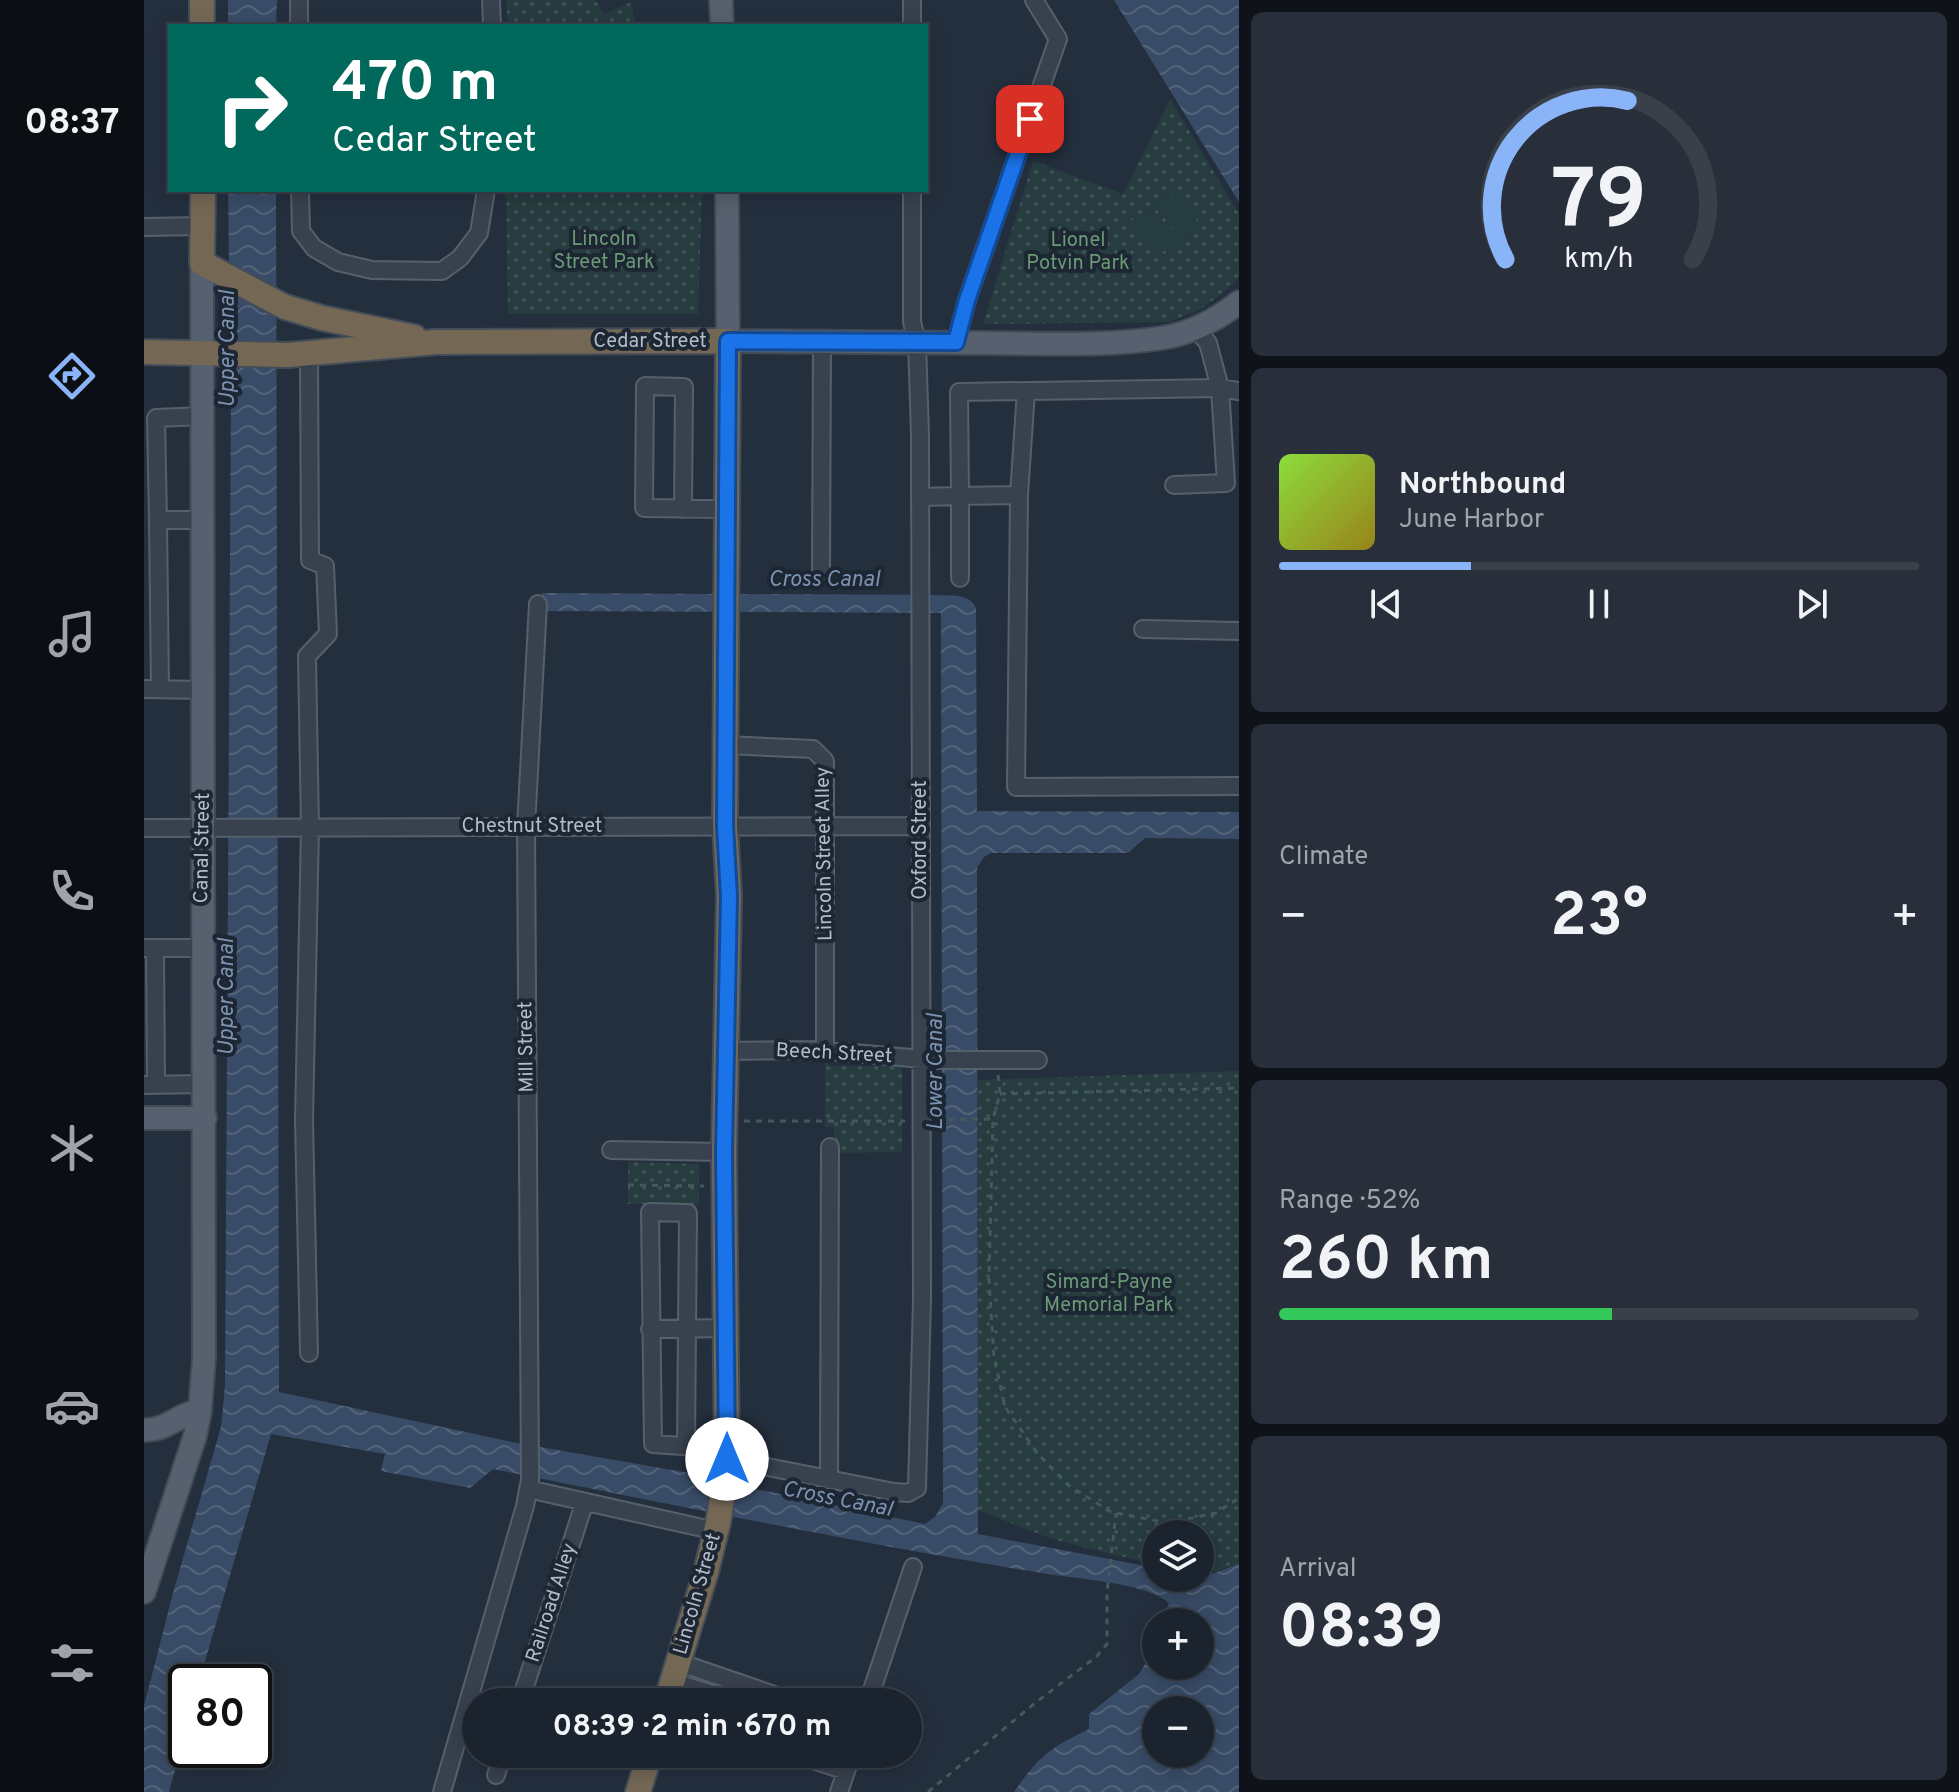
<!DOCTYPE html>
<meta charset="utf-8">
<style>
:root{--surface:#1b232e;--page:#282f3a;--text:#f1f3f6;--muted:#a0a4aa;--line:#39404a;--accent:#8ab4f8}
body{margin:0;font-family:Overpass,sans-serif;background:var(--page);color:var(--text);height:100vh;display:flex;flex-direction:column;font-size:30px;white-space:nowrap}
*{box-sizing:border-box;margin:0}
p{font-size:26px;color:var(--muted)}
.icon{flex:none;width:44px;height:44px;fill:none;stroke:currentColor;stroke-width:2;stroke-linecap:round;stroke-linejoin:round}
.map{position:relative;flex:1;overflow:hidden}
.drawer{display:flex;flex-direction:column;gap:12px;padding:12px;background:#0f1319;width:720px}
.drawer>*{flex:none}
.top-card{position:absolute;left:24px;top:24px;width:760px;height:168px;border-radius:0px;box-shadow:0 4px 20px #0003,0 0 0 2px var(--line);background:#00695c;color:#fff;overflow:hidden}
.tools{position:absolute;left:998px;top:1520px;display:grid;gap:16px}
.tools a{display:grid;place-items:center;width:72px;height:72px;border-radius:50%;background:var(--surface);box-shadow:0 4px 20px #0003,0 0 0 2px var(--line);font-size:40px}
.speed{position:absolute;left:24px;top:1664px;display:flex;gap:16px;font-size:40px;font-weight:700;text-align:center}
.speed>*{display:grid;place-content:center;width:104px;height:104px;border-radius:50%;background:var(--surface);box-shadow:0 4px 20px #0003,0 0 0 2px var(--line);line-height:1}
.speed .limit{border:4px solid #111;border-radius:12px;background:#fff;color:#111}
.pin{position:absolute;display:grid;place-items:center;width:68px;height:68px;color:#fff;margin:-34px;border-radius:16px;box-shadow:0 4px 12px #0006}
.me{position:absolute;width:88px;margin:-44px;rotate:0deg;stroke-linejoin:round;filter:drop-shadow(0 0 6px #0008)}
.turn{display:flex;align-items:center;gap:28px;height:168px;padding:0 32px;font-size:36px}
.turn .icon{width:104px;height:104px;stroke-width:2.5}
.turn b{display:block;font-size:56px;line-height:68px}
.big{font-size:60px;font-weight:700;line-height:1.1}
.drawer .tile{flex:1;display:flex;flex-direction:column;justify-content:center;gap:12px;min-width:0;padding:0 28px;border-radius:12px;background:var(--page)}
.drawer .dial{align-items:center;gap:0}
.dial svg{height:208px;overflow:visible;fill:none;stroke:var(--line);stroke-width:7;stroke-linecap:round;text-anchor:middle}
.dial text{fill:var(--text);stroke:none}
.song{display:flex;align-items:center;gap:24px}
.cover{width:96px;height:96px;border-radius:12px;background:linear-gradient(135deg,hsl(90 70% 55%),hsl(50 70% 35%))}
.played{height:8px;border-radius:4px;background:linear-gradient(90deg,var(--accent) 30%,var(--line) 30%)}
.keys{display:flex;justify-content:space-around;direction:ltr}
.heat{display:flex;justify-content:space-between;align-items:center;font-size:44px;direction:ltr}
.charge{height:12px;border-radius:6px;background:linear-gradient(90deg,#34c759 52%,var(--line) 0)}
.trip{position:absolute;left:318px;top:1688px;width:460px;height:80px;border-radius:40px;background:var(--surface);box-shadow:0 4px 20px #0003,0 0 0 2px var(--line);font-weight:700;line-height:80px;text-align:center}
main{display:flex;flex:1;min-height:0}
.tabs{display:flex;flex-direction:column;width:144px;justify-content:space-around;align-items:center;background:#0b0e12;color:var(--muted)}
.tabs .icon{width:56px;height:56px}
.tabs .active{color:var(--accent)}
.tabs b{font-size:36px;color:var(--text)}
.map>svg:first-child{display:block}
.park{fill:url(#park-dots)}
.pitch{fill:#263c3f}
.water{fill:url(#water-waves);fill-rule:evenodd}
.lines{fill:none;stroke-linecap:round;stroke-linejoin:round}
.minor-tunnel{stroke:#3a4453;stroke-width:16;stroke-dasharray:16 8;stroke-linecap:butt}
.minor-casing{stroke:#565f6c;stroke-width:20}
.major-casing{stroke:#414a57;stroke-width:26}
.highway-casing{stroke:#434c59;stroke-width:28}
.path{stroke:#44595c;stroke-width:3;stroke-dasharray:6 6;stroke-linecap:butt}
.minor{stroke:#38414e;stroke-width:16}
.major{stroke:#56606e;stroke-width:22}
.highway{stroke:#746855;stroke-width:24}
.route-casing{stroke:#114b97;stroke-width:20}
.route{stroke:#1a73e8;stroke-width:14}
.labels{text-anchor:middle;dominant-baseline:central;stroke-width:8;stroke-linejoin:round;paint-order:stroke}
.park-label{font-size:20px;fill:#6b9a76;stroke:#1d2633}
.street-label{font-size:20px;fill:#b4bcc9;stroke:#1d2633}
.water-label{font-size:22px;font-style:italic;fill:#7c92b1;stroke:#1d2633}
</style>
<main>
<nav class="tabs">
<b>08:37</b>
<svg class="icon active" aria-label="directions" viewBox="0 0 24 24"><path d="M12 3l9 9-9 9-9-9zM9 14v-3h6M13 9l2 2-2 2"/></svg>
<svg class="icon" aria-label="music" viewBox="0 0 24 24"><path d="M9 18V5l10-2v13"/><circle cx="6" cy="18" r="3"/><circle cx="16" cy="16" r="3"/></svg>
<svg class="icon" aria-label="phone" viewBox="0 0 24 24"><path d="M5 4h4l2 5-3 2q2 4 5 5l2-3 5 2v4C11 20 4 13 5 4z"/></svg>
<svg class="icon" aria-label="climate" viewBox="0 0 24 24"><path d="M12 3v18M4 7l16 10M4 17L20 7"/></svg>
<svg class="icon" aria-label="car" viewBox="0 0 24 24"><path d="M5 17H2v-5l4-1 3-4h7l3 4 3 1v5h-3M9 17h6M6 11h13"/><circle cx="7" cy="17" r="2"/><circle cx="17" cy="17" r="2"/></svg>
<svg class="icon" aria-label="filters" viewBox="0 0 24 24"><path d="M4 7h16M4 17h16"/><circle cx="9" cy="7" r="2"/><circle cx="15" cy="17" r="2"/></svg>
</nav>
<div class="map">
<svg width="1095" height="1792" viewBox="0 0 1095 1792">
<defs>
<pattern id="park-dots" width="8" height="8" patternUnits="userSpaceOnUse" patternTransform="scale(2)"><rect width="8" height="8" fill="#263c3f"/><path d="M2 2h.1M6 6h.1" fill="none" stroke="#435659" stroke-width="1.8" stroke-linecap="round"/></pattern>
<pattern id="water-waves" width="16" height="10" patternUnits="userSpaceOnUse" patternTransform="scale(2)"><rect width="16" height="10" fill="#394c67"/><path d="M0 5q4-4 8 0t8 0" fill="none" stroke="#53647b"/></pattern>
</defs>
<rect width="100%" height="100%" fill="#242f3e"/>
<path class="park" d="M362 0H451L460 14 487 2 492 26H364Z
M1026 99 1095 214V277L1085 288 1057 309 1025 322 839 324 889 161 979 194Z
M362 190H558L554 314H364Z
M681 1060 686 1066H758V1152L690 1153V1127L681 1126Z
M1095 1071V1564L1056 1576V1534H1012V1565L908 1539 834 1510V1080Z
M484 1162 555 1164V1205L484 1204Z"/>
<path class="pitch" d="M1034 191 1058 228 1036 242 1012 205Z
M1008 207 1031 244 1010 258 986 221Z"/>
<path class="water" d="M84 0H133L132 26H84Z
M970 0H1095V202Z
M84 190H132L135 1392 373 1443 557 1475 607 1488 781 1524 791 1517 799 1503 797 613 398 611V593L792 595C806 596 826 593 832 608L833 811 1095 812V839L1001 838 984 853H847L840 857 833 868 834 1534 1012 1568V1578H1056L1095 1564V1792H870C895 1756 906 1748 945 1729V1714L995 1674 1012 1645V1666H1056V1622H1018L1025 1603C1004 1583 927 1578 897 1573 713 1543 531 1505 349 1469L326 1488 237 1471 241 1454 127 1434 55 1682H42V1730L25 1792H0V1706L29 1593 77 1427 81 1385 87 397ZM1012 1710H1056V1754H1012Z"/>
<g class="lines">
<path class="minor-tunnel" d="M565 1693 588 1701"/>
<defs>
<path id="minor" d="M347 0 348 26
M768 0V26
M155 26V0
M156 190 157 231 170 248 194 262 228 270 298 271 316 258 335 233 342 190
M0 227 59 226
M812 342 823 300 914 39 890 0
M165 354 166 560 181 566 184 634 163 656 166 828 160 1120 165 1353
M1030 485 1082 483 1076 388 1095 391
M875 495 872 787 1095 786
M776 497 816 496 815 392 1076 388 1064 343 1051 328
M539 509 540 387 501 386 500 508 584 509
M14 520 12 418 59 416
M677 571 678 342
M816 578V496L875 495 882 391
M999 629 1095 631
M0 689 60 690
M16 689 14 520H59
M582 745 669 749 681 761V1051
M0 828 776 826
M0 948H58
M11 948 12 1085
M581 1051 675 1050 790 1060H894
M0 1085 60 1084
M467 1150 580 1152
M506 1329 583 1328
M542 1446 544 1213 506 1212 509 1444 583 1449
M583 1459 750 1492 764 1493 773 1488 778 1300 776 435 773 342 768 322V190
M685 1480 686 1147
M384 1489 572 1531
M534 1662 651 1702
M528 1682 565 1693
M588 1701 589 1702
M376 1702 440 1504
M724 1702 769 1567
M651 1754 702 1771
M352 1775 359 1754
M298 1792 381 1506 386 1480 382 827 394 604
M695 1792 708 1754"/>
<path id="major" d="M577 0 578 26
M583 190 584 341C668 342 751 342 835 343 895 343 958 347 1018 338 1046 334 1074 319 1095 302
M0 1118H61
M0 1430C23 1431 35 1413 56 1411
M0 1592 51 1436 56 1411 60 1358 58 263"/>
<path id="highway" d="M58 0V26
M59 190 58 263 141 307 178 318 270 337
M0 352 144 355 292 342 584 341 581 826 585 896 580 1152 583 1469 574 1523 562 1572 522 1702
M494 1792 506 1754"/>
</defs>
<use href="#minor" class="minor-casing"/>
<use href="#major" class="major-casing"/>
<use href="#highway" class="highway-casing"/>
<path class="path" d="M854 1075 856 1094 849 1119 845 1279 850 1357 861 1407 894 1454 924 1485 967 1512 1024 1523 1072 1513 1095 1498
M856 1094 1095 1088
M792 1120 849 1119
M600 1121H761
M484 1185 560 1186
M784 1792 891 1703 952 1657 963 1644V1592L972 1513"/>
<use href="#minor" class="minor"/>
<use href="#major" class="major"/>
<use href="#highway" class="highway"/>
</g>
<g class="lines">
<defs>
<path id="route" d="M583 1459 580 1152 585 896 581 826 584 341 812 342 823 300 886 119"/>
</defs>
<use href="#route" class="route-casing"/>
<use href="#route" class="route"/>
</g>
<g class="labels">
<g class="park-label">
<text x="460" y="240">Lincoln<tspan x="460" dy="23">Street Park</tspan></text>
<text x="934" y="241">Lionel<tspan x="934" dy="23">Potvin Park</tspan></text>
<text x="965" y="1283">Simard-Payne<tspan x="965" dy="23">Memorial Park</tspan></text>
</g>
<g class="street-label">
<text x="506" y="342">Cedar Street</text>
<text x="388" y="827">Chestnut Street</text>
<text transform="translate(777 840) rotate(-90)">Oxford Street</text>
<text transform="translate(59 848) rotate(-89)">Canal Street</text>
<text transform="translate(681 854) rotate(-91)">Lincoln Street Alley</text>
<text transform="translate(383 1047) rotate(-91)">Mill Street</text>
<text transform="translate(690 1054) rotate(3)">Beech Street</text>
<text transform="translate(554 1594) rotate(-74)">Lincoln Street</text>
<text transform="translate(408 1603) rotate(-72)">Railroad Alley</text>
</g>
<g class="water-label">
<text transform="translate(84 349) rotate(-90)">Upper Canal</text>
<text x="680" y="580">Cross Canal</text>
<text transform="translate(83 997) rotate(-90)">Upper Canal</text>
<text transform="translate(792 1072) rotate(-90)">Lower Canal</text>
<text transform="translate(693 1500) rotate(11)">Cross Canal</text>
</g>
</g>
</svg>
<div class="tools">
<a><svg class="icon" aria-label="layers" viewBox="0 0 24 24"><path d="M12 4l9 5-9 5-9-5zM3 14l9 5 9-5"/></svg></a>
<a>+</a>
<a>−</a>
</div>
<div class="speed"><div class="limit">80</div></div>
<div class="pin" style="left:886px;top:119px;background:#d93025"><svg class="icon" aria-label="arrive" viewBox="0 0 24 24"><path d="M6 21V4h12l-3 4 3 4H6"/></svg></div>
<svg class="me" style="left:583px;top:1459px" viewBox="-20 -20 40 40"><circle r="19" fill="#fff"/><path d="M0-13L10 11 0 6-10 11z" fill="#1a73e8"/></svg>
<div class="trip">08:39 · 2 min · 670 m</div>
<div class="top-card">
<div class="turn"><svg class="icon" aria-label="right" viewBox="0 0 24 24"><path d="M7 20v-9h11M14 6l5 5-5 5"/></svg><div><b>470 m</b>Cedar Street</div></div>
</div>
</div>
<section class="drawer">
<div class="tile dial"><svg viewBox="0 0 100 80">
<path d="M14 69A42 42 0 1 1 86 69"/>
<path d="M14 69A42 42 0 0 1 61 8" stroke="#8ab4f8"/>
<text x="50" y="56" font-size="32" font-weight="700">79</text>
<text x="50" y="72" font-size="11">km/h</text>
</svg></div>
<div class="tile">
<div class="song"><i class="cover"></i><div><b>Northbound</b><p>June Harbor</p></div></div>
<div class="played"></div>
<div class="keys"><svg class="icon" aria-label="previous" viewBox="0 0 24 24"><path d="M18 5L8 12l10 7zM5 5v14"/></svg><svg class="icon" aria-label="pause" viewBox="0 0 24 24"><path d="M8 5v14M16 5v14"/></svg><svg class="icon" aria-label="next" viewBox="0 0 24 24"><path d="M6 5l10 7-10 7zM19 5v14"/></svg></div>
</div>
<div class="tile"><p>Climate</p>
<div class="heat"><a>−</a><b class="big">23°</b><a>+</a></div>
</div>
<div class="tile"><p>Range · 52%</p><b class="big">260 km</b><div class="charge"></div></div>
<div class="tile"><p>Arrival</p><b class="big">08:39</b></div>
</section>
</main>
